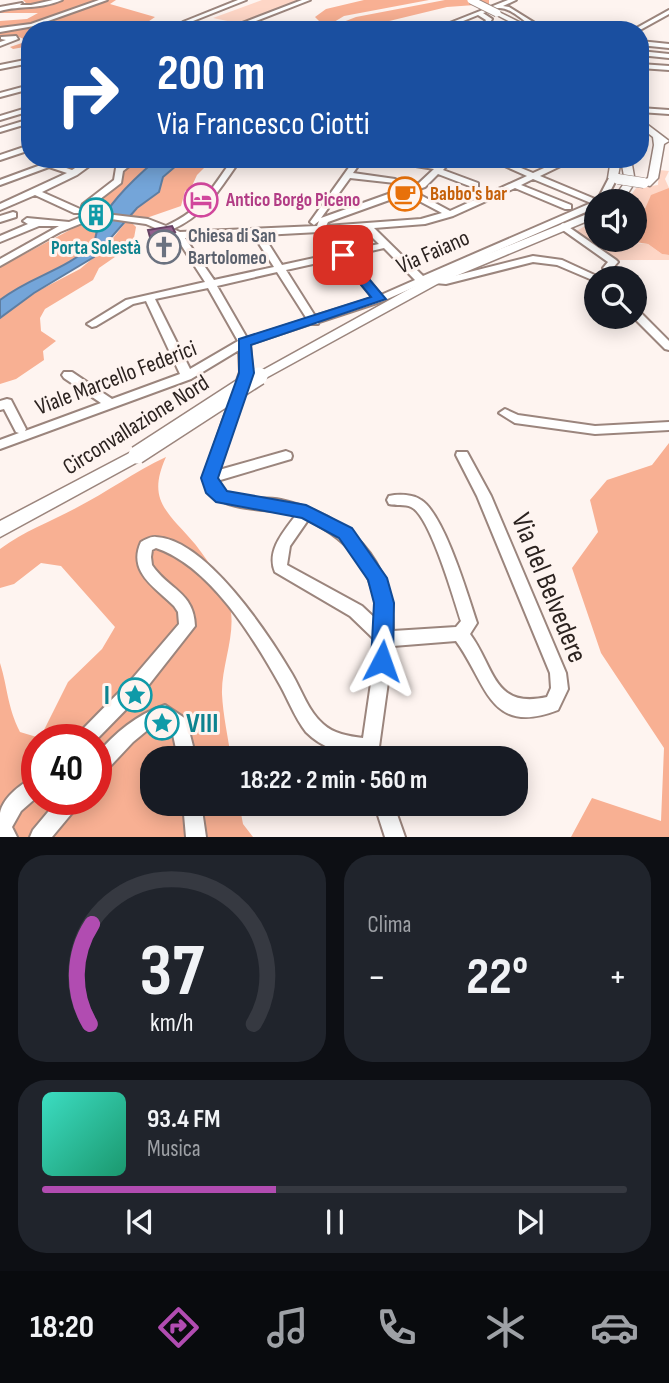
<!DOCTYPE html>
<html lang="it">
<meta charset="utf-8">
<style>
:root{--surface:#171b24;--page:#20242c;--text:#f1f3f6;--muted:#9ea1a6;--line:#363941;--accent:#b14cb1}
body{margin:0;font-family:"Sofia Sans Condensed",sans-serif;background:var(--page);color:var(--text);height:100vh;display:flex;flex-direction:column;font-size:26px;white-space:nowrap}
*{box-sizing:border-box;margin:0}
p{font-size:23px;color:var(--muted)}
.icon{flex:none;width:38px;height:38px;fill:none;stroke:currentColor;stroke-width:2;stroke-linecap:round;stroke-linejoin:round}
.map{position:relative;height:837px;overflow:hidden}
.panel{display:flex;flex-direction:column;gap:18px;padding:18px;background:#0d0f14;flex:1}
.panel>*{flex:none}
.hud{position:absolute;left:21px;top:21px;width:628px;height:147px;border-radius:28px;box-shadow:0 4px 18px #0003;background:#1a4fa0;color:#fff;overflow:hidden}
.tools{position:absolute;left:584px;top:189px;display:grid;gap:14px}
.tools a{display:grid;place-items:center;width:63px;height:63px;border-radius:50%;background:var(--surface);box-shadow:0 4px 18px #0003;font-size:35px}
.speed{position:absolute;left:21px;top:724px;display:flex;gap:14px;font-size:35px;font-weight:700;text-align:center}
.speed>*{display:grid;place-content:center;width:91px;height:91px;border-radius:50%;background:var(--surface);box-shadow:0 4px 18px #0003;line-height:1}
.speed .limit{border:10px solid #d22;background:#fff;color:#111}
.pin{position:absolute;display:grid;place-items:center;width:60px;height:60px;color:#fff;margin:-30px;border-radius:14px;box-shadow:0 4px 10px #0006}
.me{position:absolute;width:77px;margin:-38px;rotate:4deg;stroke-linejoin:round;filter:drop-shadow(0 0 5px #0008)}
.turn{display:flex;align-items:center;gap:24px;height:147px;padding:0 21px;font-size:32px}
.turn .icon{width:91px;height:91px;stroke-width:2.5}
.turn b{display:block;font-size:49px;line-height:60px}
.big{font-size:52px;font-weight:700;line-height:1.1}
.panel .widget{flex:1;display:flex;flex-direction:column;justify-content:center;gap:10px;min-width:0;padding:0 24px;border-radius:28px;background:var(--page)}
.panel .dial{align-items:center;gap:0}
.dial svg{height:182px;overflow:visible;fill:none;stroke:var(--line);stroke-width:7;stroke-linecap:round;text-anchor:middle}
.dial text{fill:var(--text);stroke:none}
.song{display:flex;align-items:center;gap:21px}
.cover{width:84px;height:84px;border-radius:10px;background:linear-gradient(135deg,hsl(170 70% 55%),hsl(160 70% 35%))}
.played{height:7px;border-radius:4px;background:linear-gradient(90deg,var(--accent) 40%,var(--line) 40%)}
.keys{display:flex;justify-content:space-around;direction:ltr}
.heat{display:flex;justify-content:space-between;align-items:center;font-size:38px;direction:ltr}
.panel .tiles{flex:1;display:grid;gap:18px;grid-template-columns:1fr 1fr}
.widget:last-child{grid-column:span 2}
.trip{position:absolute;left:140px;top:746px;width:388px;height:70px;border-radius:28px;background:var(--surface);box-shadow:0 4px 18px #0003;font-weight:700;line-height:70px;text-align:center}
.tabs{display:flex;height:112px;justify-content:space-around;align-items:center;background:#090b0e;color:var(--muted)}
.tabs .icon{width:49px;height:49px}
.tabs .on{color:var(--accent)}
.tabs b{font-size:32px;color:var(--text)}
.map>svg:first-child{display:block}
.green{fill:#fed6c6}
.forest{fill:#f8b093;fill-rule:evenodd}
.water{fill:#74a5d9;stroke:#5e7ea2;stroke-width:2}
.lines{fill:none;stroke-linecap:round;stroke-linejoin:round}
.minor-casing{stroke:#9b857d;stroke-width:4}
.major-casing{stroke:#9b857d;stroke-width:3}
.minor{fill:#fff;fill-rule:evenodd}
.major{fill:#fff;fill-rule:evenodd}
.major-bridge-far2-casing{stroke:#9b857d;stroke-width:9;stroke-linecap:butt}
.major-bridge-far1-casing{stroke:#9b857d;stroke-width:11;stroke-linecap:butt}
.major-bridge-casing{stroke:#9b857d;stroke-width:20;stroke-linecap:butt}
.major-bridge-far2{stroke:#fff;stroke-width:7}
.major-bridge-far1{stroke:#fff;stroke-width:10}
.major-bridge{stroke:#fff;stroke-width:17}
.wall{fill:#7e537b}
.shaded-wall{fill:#674364}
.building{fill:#93608f;stroke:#674364;stroke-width:2}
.route{fill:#1a73e8;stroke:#114b97;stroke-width:2}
.labels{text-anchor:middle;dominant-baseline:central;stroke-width:6;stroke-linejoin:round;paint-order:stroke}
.far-food-label{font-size:19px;font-weight:bold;fill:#c56008;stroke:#fef4f0;text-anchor:start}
.far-hotel-label{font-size:19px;font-weight:bold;fill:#b23c85;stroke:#fef4f0;text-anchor:start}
.far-worship-label{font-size:19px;font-weight:bold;fill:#5b616d;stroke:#fef4f0;text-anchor:start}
.far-culture-label{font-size:19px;font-weight:bold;fill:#0d838f;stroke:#fef4f0}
.street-label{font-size:23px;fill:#2c2320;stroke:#fef4f0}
.near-street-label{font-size:28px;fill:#2c2320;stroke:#fef4f0}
.near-culture-label{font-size:28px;font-weight:bold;fill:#0d838f;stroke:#fef4f0;text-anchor:end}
</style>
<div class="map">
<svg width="669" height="837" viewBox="0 0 669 837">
<rect width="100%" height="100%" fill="#fef4f0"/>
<path class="green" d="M262 0H304L223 30H212L232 22 213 18Z
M659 170 669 171 665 179 669 188 642 216 635 215V201H627L636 188 658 185Z
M585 226 597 232V240L648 244 662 254 669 255V260H617L575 232Z"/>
<path class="forest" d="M23 0H116L110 4 155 17 136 30H30V46L13 49 10 47 28 41 17 36 0 38V21L27 19 38 13H0V9L17 8 26 3Z
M364 0H429L344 16 329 25 343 30 283 29 319 21 315 17 326 9Z
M445 0H489V4L447 7 381 23 386 28C369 33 353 30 338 24L356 17Z
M136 159H157C135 178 96 213 96 242 65 272 34 274 0 300V267L102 213 109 206 94 203Z
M184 159H213L197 175 191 188 185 191 181 206 132 223 136 227 134 238 125 250 99 268 93 280 45 309 40 318 41 331 56 341 43 351 44 360 16 379 0 384V318L34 293 80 269 105 248 137 208 159 192 163 177Z
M669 188V255L662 254 648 244 622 240H635V215L642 216 651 195Z
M669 443V837H571L592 798 661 821 664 748 601 653 572 568 598 532 590 500 607 480 652 465Z
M166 457C146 501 168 512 195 544 206 558 222 581 228 599 239 630 221 663 222 694 223 715 228 737 231 758H152V803H239L243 824 253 837H0V663C8 689 7 706 20 732L40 738 68 682 102 649 115 627 61 566 41 563 14 584 0 588V549C24 531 50 522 76 508 107 492 134 472 166 457ZM37 740H96V800H37Z"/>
<path class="water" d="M157 159H184L163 177 159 192 137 208 94 257 34 293 0 318V300C34 274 65 272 95 242 96 213 135 178 157 159Z"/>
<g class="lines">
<defs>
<path id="minor" d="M53 0H62C39 10 21 5 0 11V7L22 3 20 5H31Z
M99 0H107L34 26 0 32V28L31 24Z
M238 0H246L188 23 183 22Z
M302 0H310L233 30H224Z
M508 0H516L503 6 509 7 546 30C528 30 516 8 499 8 494 8 488 12 483 13L492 19 486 30H480L486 20 478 15 441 30H432Z
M669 10V14L640 30H633Z
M16 36 18 39 0 46V42L6 40 1 39V37Z
M640 41 669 44V48L640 45Z
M640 51 669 54V58L640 55Z
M30 59V63L0 69V65Z
M640 64 669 66V70L640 68Z
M30 85V89L0 97V93Z
M30 107V111L0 120V116Z
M640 108 669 110V114L640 112Z
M30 119V123L0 132V128Z
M30 145V150L0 160V155Z
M89 159H99L77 175 42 192 80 209V213H74L35 195 0 210V204L67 173 49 167 0 185V180L49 162 72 170Z
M129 159H138L123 171 121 183 91 206 97 213 148 219 166 226C203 209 210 190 233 159H241C219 189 208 213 173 229L180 232 317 226 319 221 314 225 310 222 355 159H363L353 173 395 179 399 181 395 183 350 178 321 218 419 183 434 169 373 159H395L438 165 444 159H453L443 170 478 183V187H472L438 174 425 187 413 191 450 211 527 176 489 159H500L514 165 528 159H539L521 168 533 173 564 159H575L540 176 595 199 597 207 437 277 446 278 533 256 562 260 601 278H597V282L557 265 533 262 446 284 435 283 430 280 383 301 319 322 318 324H310L250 344 252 372 219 470 286 451 291 453 292 456 291 459 217 481C220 488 224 492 232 495 248 500 265 497 281 500 349 515 393 559 393 631L456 627 461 621C454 600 430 515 411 507 405 504 396 506 389 504L387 500 389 496C398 494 413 494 421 500 444 514 468 596 477 623L470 634C495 668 493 709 547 697L551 688 550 673 477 496 456 455 457 452H467L491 496 566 673 568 689 558 710C489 737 487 683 456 641L393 646 379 747 382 758H364L363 755C342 754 322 748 306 732 295 718 289 701 280 685 253 637 210 566 156 548L152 550 151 557 152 565C168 589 194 592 195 626L144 691 96 740H75L78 734 132 679 179 624 178 612 174 606C156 588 127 572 141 542 145 540 151 536 156 537 206 539 269 635 292 674 302 691 308 711 323 724 334 734 348 736 363 738L377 642 350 616 275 572C266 551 284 531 296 515 265 506 213 516 203 478L240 372 239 350 191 379 0 449V440L19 433 16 432 4 409 0 410V401L7 399 11 400 26 429 25 431 101 403 64 378 62 375 64 372H72L112 399 180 374 146 301 133 304 96 326 92 327 87 324 126 300 205 282 176 237 146 224 97 217 60 232 0 266V259L59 226H39L0 242V236L28 224 23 221 27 218 69 222 89 214 82 206 83 204 114 180 116 168ZM533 179 591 203 423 276 374 228 425 224 453 216 515 188 565 209H571V205L521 185ZM406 194 442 213 421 219 326 226 328 222ZM364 229 379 244 345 251 328 231ZM319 232 337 253 282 265 263 235ZM254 236 274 267 214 280 185 238ZM384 248 415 280 381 295 349 256ZM340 258 373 298 315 316 286 270ZM277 272 307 319 247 338 217 286ZM208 288 238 341 190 369 155 299ZM308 520C353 542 374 572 378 621L362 606 287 565 290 546Z
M295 159H321L314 164Z
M610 176 617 178 605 201H597Z
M13 212 16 213V217L0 222V216Z
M563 223 616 260 618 262 611 270H605L603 268 608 262 560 228 559 226Z
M635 310 639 311 669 341V350L665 349 633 317H635Z
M505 409 518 415 595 426 669 422V430L595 434 515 423 499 413Z
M165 705 186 719 196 758H178L172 730 163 722 150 728 133 742 102 775 96 778V755C116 732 136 715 165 705Z
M37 776V797L21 811 12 827 17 837H0C0 829 0 820 0 813 3 797 23 782 37 776Z
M58 800H79L77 807 52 837H30L33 830Z
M183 803H201L206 837H186Z
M374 803H393L405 837H385Z"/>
<path id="major" d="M495 12H499L535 30H526L495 14Z
M640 119 669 141 664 144 658 178 650 186 639 183 648 178 654 145 653 137 640 127Z
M611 159H621L618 176 623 179 622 181 608 178Z
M621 159H631L635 182 623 201H612L625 182Z
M597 210V217L439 283 264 379 259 381 252 376 431 277Z
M137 449 143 451 145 455 143 459 0 537V521Z"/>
</defs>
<use href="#minor" class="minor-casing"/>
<use href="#major" class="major-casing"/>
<use href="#minor" class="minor"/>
<use href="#major" class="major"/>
<defs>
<path id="major-bridge-far2" d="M471 0 497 13"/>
<path id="major-bridge-far1" d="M618 179 644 183"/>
<path id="major-bridge" d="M137 455 259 376"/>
</defs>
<use href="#major-bridge-far2" class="major-bridge-far2-casing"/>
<use href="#major-bridge-far1" class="major-bridge-far1-casing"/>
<use href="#major-bridge" class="major-bridge-casing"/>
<use href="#major-bridge-far2" class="major-bridge-far2"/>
<use href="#major-bridge-far1" class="major-bridge-far1"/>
<use href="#major-bridge" class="major-bridge"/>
</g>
<path class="wall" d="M148 230 175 232 178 248 153 253 151 247Z"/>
<path class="shaded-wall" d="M175 232 178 248 153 253 150 237Z"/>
<path class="building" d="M172 226 175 232 150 237 148 230Z"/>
<path class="route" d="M339 253H347L386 299 251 345 254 373 218 478 227 491 306 505 352 528 387 578 394 603 393 661 390 668 382 671 374 668 371 661 374 603 368 580 339 538 302 518 216 502 206 493 201 478 239 373V339L371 297 339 258Z"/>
<defs>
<symbol id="cafe-ring" viewBox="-11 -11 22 22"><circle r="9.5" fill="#fef4f0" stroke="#e8710a" stroke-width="1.5"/><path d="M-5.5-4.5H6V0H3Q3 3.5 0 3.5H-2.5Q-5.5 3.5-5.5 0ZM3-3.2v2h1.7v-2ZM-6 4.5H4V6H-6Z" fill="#e8710a"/></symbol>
<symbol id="hotel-ring" viewBox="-11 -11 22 22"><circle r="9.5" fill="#fef4f0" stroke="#d1479c" stroke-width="1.5"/><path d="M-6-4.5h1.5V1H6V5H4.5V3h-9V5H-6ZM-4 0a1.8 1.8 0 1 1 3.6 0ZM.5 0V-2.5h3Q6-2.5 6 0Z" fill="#d1479c"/></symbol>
<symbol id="building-ring" viewBox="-11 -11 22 22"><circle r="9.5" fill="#fef4f0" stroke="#0f9aa8" stroke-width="1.5"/><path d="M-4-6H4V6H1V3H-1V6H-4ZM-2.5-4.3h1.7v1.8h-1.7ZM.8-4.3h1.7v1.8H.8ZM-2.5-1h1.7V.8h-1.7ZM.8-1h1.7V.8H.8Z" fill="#0f9aa8"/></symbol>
<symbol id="church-ring" viewBox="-11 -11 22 22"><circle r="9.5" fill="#fef4f0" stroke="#6b7280" stroke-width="1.5"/><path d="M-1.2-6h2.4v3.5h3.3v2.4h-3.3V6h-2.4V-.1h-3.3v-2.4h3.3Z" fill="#6b7280"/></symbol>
<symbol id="sight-ring" viewBox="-11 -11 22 22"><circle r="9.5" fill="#fef4f0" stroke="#0f9aa8" stroke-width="1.5"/><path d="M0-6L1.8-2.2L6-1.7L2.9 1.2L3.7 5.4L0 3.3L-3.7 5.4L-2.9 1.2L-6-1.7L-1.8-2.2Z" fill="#0f9aa8"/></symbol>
</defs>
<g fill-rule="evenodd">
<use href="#cafe-ring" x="386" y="175" width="38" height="38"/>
<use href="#hotel-ring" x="182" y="181" width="38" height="38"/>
<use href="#building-ring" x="77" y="196" width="38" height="38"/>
<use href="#church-ring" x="145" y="228" width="38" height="38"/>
<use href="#sight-ring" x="116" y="676" width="38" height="38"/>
<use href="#sight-ring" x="143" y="704" width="38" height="38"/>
</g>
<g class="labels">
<g class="far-food-label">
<text x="430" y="194">Babbo's bar</text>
</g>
<g class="far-hotel-label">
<text x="226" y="200">Antico Borgo Piceno</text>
</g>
<g class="far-worship-label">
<text x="188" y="236">Chiesa di San<tspan x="188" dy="22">Bartolomeo</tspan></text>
</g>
<g class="far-culture-label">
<text x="96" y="248">Porta Solestà</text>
</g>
<g class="street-label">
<text transform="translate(433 252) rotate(-24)">Via Faiano</text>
<text transform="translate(116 378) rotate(-21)">Viale Marcello Federici</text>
<text transform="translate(136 425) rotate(-32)">Circonvallazione Nord</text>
</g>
<g class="near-street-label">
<text transform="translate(549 588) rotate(68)">Via del Belvedere</text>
</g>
<g class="near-culture-label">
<text x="110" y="695">I</text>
<text x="186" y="723" text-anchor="start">VIII</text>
</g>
</g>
</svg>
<div class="tools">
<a><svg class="icon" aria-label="sound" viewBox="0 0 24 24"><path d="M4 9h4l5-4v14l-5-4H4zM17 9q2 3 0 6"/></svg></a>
<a><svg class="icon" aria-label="search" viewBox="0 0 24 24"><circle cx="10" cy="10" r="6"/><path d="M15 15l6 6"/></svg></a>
</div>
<div class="speed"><div class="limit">40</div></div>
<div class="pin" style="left:343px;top:255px;background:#d93025"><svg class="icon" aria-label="arrive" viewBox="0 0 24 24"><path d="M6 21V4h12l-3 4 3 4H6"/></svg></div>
<svg class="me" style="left:382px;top:661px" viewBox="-20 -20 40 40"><path d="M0-17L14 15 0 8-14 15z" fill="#1a73e8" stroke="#fff" stroke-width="4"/></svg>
<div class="trip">18:22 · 2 min · 560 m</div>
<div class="hud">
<div class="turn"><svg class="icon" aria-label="right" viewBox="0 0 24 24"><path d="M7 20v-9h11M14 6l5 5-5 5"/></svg><div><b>200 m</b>Via Francesco Ciotti</div></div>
</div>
</div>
<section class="panel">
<div class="tiles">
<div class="widget dial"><svg viewBox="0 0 100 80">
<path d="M14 69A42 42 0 1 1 86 69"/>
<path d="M14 69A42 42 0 0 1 15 25" stroke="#b14cb1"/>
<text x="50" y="56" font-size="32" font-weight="700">37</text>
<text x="50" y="72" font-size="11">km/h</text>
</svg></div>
<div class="widget"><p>Clima</p>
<div class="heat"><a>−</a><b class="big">22°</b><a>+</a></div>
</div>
<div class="widget">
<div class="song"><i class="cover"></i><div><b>93.4 FM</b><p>Musica</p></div></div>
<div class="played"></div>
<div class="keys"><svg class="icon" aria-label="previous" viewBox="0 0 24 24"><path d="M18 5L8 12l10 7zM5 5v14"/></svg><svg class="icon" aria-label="pause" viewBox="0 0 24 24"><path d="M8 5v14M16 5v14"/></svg><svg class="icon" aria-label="next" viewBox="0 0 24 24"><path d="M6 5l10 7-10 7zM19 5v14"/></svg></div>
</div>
</div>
</section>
<nav class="tabs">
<b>18:20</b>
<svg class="icon on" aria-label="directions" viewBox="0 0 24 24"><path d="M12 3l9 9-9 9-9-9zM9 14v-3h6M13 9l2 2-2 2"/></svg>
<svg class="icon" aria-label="music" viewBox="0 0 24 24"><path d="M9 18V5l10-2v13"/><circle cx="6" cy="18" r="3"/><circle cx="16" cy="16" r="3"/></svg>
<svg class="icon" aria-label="phone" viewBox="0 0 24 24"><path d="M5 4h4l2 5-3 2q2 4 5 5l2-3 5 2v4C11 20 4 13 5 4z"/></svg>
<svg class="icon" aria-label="climate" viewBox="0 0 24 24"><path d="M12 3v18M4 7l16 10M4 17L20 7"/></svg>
<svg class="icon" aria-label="car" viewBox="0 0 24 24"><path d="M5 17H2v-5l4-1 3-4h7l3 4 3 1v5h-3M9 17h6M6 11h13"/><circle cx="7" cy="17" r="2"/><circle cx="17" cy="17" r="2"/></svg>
</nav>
